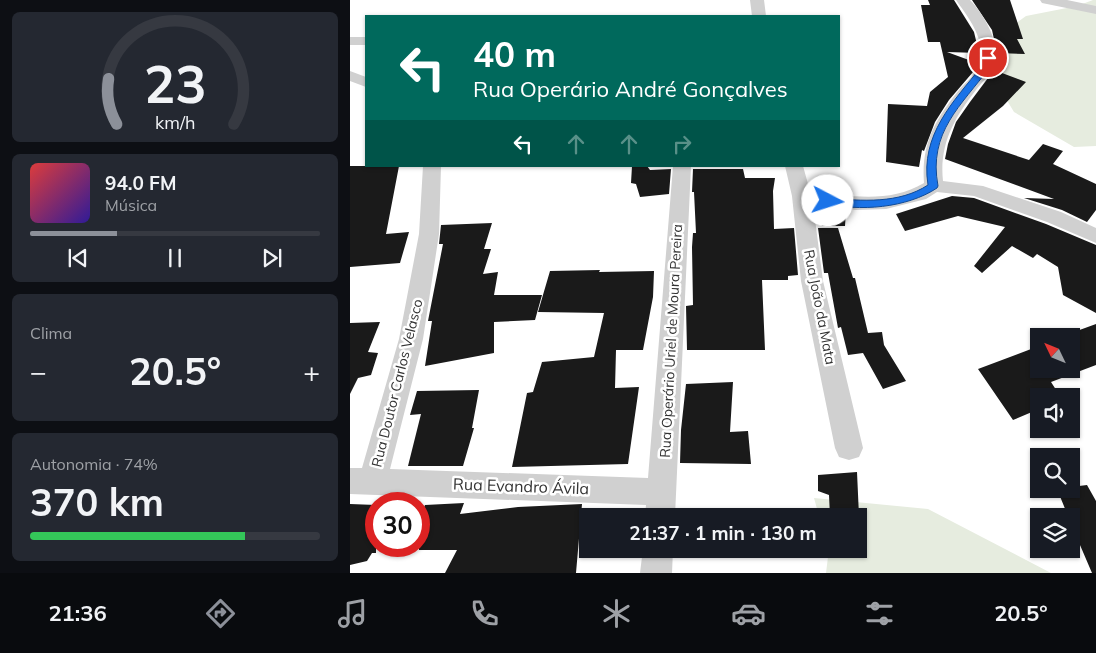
<!DOCTYPE html>
<html lang="pt">
<meta charset="utf-8">
<style>
:root{--surface:#171b24;--page:#242831;--text:#f1f3f6;--muted:#9ea1a6;--line:#363941;--accent:#8c9099}
body{margin:0;font-family:Mulish,sans-serif;background:var(--page);color:var(--text);height:100vh;display:flex;flex-direction:column;font-size:19px;white-space:nowrap}
*{box-sizing:border-box;margin:0}
p{font-size:16px;color:var(--muted)}
.icon{flex:none;width:28px;height:28px;fill:none;stroke:currentColor;stroke-width:2;stroke-linecap:round;stroke-linejoin:round}
.map{position:relative;flex:1;overflow:hidden}
.details{display:flex;flex-direction:column;gap:12px;padding:12px;background:#0d0f14;width:350px}
.details>*{flex:none}
.top-card{position:absolute;left:15px;top:15px;width:475px;height:152px;border-radius:0px;box-shadow:0 1px 4px #0004;background:#00695c;color:#fff;overflow:hidden}
.needle{width:32px;rotate:313deg}
.controls{position:absolute;left:680px;top:328px;display:grid;gap:10px}
.controls a{display:grid;place-items:center;width:50px;height:50px;border-radius:0px;background:var(--surface);box-shadow:0 1px 4px #0004;font-size:25px}
.speed{position:absolute;left:15px;top:492px;display:flex;gap:10px;font-size:25px;font-weight:700;text-align:center}
.speed>*{display:grid;place-content:center;width:65px;height:65px;border-radius:50%;background:var(--surface);box-shadow:0 1px 4px #0004;line-height:1}
.speed .limit{border:8px solid #d22;background:#fff;color:#111}
.pin{position:absolute;display:grid;place-items:center;width:42px;height:42px;color:#fff;margin:-21px;border:2px solid #fff;border-radius:50%;box-shadow:0 1px 5px #0007}
.me{position:absolute;width:55px;margin:-28px;rotate:95deg;stroke-linejoin:round;filter:drop-shadow(0 0 4px #0008)}
.turn{display:flex;align-items:center;gap:18px;height:105px;padding:0 25px;font-size:22px}
.turn .icon{width:65px;height:65px;stroke-width:2.5}
.turn b{display:block;font-size:35px;line-height:42px}
.lanes{display:flex;align-items:center;height:48px;padding:0 25px;background:#0003;justify-content:center;gap:25px;direction:ltr}
.lanes .off{opacity:.35}
.big{font-size:38px;font-weight:700;line-height:1.1}
.details .tile{flex:1;display:flex;flex-direction:column;justify-content:center;gap:8px;min-width:0;padding:0 18px;border-radius:8px;background:var(--page)}
.details .dial{align-items:center;gap:0}
.dial svg{height:130px;overflow:visible;fill:none;stroke:var(--line);stroke-width:7;stroke-linecap:round;text-anchor:middle}
.dial text{fill:var(--text);stroke:none}
.song{display:flex;align-items:center;gap:15px}
.cover{width:60px;height:60px;border-radius:8px;background:linear-gradient(135deg,hsl(0 70% 55%),hsl(250 70% 35%))}
.played{height:5px;border-radius:2px;background:linear-gradient(90deg,var(--accent) 30%,var(--line) 30%)}
.keys{display:flex;justify-content:space-around;direction:ltr}
.heat{display:flex;justify-content:space-between;align-items:center;font-size:28px;direction:ltr}
.charge{height:8px;border-radius:4px;background:linear-gradient(90deg,#34c759 74%,var(--line) 0)}
.trip{position:absolute;left:229px;top:508px;width:288px;height:50px;border-radius:0px;background:var(--surface);box-shadow:0 1px 4px #0004;font-weight:700;line-height:50px;text-align:center}
.tabs{display:flex;height:80px;justify-content:space-around;align-items:center;background:#090b0e;color:var(--muted)}
.tabs .icon{width:35px;height:35px}
.tabs .current{color:var(--accent)}
.tabs b{font-size:22px;color:var(--text)}
main{display:flex;flex:1;min-height:0}
.map>svg:first-child{display:block}
.green{fill:#e6ecdf}
.building{fill:#1a1a1a}
.lines{fill:none;stroke-linecap:round;stroke-linejoin:round}
.minor{fill:#d0d0d0;fill-rule:evenodd}
.route{fill:#1a73e8;stroke:#114b97}
.labels{text-anchor:middle;dominant-baseline:central;stroke-width:5;stroke-linejoin:round;paint-order:stroke}
.street-label{font-size:14px;fill:#333;stroke:#fff}
.near-street-label{font-size:16px;fill:#333;stroke:#fff}
</style>
<main>
<section class="details">
<div class="tile dial"><svg viewBox="0 0 100 80">
<path d="M14 69A42 42 0 1 1 86 69"/>
<path d="M14 69A42 42 0 0 1 9 41" stroke="#8c9099"/>
<text x="50" y="56" font-size="32" font-weight="700">23</text>
<text x="50" y="72" font-size="11">km/h</text>
</svg></div>
<div class="tile">
<div class="song"><i class="cover"></i><div><b>94.0 FM</b><p>Música</p></div></div>
<div class="played"></div>
<div class="keys"><svg class="icon" aria-label="previous" viewBox="0 0 24 24"><path d="M18 5L8 12l10 7zM5 5v14"/></svg><svg class="icon" aria-label="pause" viewBox="0 0 24 24"><path d="M8 5v14M16 5v14"/></svg><svg class="icon" aria-label="next" viewBox="0 0 24 24"><path d="M6 5l10 7-10 7zM19 5v14"/></svg></div>
</div>
<div class="tile"><p>Clima</p>
<div class="heat"><a>−</a><b class="big">20.5°</b><a>+</a></div>
</div>
<div class="tile"><p>Autonomia · 74%</p><b class="big">370 km</b><div class="charge"></div></div>
</section>
<div class="map">
<svg width="746" height="573" viewBox="0 0 746 573">
<rect width="100%" height="100%" fill="#fff"/>
<path class="green" d="M743 0H746V146L724 147 664 112 641 74 642 41 676 16 727 6Z
M464 498 578 509 701 573H476L479 549H508V516H469Z"/>
<path class="building" d="M578 0H604L624 32 629 53 597 52 627 63 623 72 599 100 585 122 574 151 572 150 569 167 536 162 538 104 577 106 580 92 598 77 590 42H578L571 5H580Z
M622 0H660L673 39H667L675 54 647 53 642 30Z
M644 70 676 82 653 106 613 138 679 160 693 144 713 151 703 164 746 184V210L737 222 712 210 674 198 704 199 595 159 598 144 606 122 620 102Z
M0 166H49L36 234 59 232 50 263 0 267Z
M282 166H297L300 170 321 169 319 194 290 197 286 184 281 183Z
M343 169H393L395 178H425L423 191 424 229 444 228 448 275 438 276V280H412L415 350H337L336 306 343 305 342 247 343 233H346L344 192H342Z
M602 196 624 198 696 224 746 245V313L713 295 708 267 687 254 683 258 662 246 632 273 624 266 655 227 608 216 555 231 546 214Z
M465 208 496 211 495 226H472Z
M142 223 134 249H141L133 274 148 272 144 295H192L185 320 144 322V353L75 366 82 321H78L93 244H89L91 225Z
M468 228H488L503 278H505L518 333 532 332 534 345 556 381 533 389 513 353 498 355 491 327 488 328 478 273H474Z
M250 270 249 272 304 271 303 297 293 350H266L265 388 289 387 278 464 162 467 177 393 183 392 192 362 244 357 254 313 188 312 200 271Z
M30 322 18 352 28 353 21 375 8 378 0 394V323Z
M746 324V365L701 382 710 396H689V409L663 420 628 369 689 346V369H721V336H713Z
M383 382 380 432 398 431 401 464 330 463 331 430 336 384Z
M129 390 122 428H124L113 466H58L71 414 60 415 67 391Z
M507 472 509 516H480L479 495 468 491V475Z
M737 485 746 501V573H742L721 524V516H718L707 489H721V487Z
M114 503 110 514 168 507 232 504 226 573H95L107 550H69V519L75 505Z
M0 504 26 505V553H22L17 561 0 565Z"/>
<g class="lines">
<path class="minor" d="M400 0H414L416 16H402Z
M606 0H620C635 16 651 43 644 66 641 74 631 83 626 90 604 118 589 145 593 181L633 186 711 212 746 228V243L697 222 624 196 587 192 576 199 536 209 506 210 463 204 473 281 513 448 509 457 499 460 489 457 485 448 451 281 442 196 435 166H453L460 191C499 196 539 204 574 183 571 144 585 120 609 90 615 83 625 75 628 66 639 43 618 17 606 0Z
M690 0H717L746 6V14L692 3Z
M0 37H16V45H0Z
M0 71 16 77V87L0 81Z
M73 166H91L89 234 73 339 40 469 298 478 323 166H341L325 516H295L296 505 0 494V468H12L49 339 69 234Z
M293 549H323L322 573H290Z"/>
</g>
<path class="route" d="M635 57 642 58 640 67C611 106 578 132 588 186L587 188C557 208 509 212 474 203V199L478 198C512 201 549 204 578 185 570 135 603 102 632 66Z"/>
<g class="labels">
<g class="street-label">
<text transform="translate(470 307) rotate(79)">Rua João da Mata</text>
<text transform="translate(321 341) rotate(-87)">Rua Operário Uriel de Moura Pereira</text>
<text transform="translate(47 383) rotate(-76)">Rua Doutor Carlos Velasco</text>
</g>
<g class="near-street-label">
<text transform="translate(171 486) rotate(2)">Rua Evandro Ávila</text>
</g>
</g>
</svg>
<div class="controls">
<a><svg class="needle" viewBox="-14 -14 28 28"><path d="M0-13l5 13h-10z" fill="#e53935"/><path d="M0 13l5-13h-10z" fill="#9ea1a6"/></svg></a>
<a><svg class="icon" aria-label="sound" viewBox="0 0 24 24"><path d="M4 9h4l5-4v14l-5-4H4zM17 9q2 3 0 6"/></svg></a>
<a><svg class="icon" aria-label="search" viewBox="0 0 24 24"><circle cx="10" cy="10" r="6"/><path d="M15 15l6 6"/></svg></a>
<a><svg class="icon" aria-label="layers" viewBox="0 0 24 24"><path d="M12 4l9 5-9 5-9-5zM3 14l9 5 9-5"/></svg></a>
</div>
<div class="speed"><div class="limit">30</div></div>
<div class="pin" style="left:638px;top:58px;background:#d93025"><svg class="icon" aria-label="arrive" viewBox="0 0 24 24"><path d="M6 21V4h12l-3 4 3 4H6"/></svg></div>
<svg class="me" style="left:478px;top:201px" viewBox="-20 -20 40 40"><circle r="19" fill="#fff"/><path d="M0-13L10 11 0 6-10 11z" fill="#1a73e8"/></svg>
<div class="trip">21:37 · 1 min · 130 m</div>
<div class="top-card">
<div class="turn"><svg class="icon" aria-label="left" viewBox="0 0 24 24"><path d="M17 20v-9H6M10 6l-5 5 5 5"/></svg><div><b>40 m</b>Rua Operário André Gonçalves</div></div>
<div class="lanes"><svg class="icon" aria-label="left" viewBox="0 0 24 24"><path d="M17 20v-9H6M10 6l-5 5 5 5"/></svg><svg class="icon off" aria-label="ahead" viewBox="0 0 24 24"><path d="M12 20V5M6 11l6-6 6 6"/></svg><svg class="icon off" aria-label="ahead" viewBox="0 0 24 24"><path d="M12 20V5M6 11l6-6 6 6"/></svg><svg class="icon off" aria-label="right" viewBox="0 0 24 24"><path d="M7 20v-9h11M14 6l5 5-5 5"/></svg></div>
</div>
</div>
</main>
<nav class="tabs">
<b>21:36</b>
<svg class="icon current" aria-label="directions" viewBox="0 0 24 24"><path d="M12 3l9 9-9 9-9-9zM9 14v-3h6M13 9l2 2-2 2"/></svg>
<svg class="icon" aria-label="music" viewBox="0 0 24 24"><path d="M9 18V5l10-2v13"/><circle cx="6" cy="18" r="3"/><circle cx="16" cy="16" r="3"/></svg>
<svg class="icon" aria-label="phone" viewBox="0 0 24 24"><path d="M5 4h4l2 5-3 2q2 4 5 5l2-3 5 2v4C11 20 4 13 5 4z"/></svg>
<svg class="icon" aria-label="climate" viewBox="0 0 24 24"><path d="M12 3v18M4 7l16 10M4 17L20 7"/></svg>
<svg class="icon" aria-label="car" viewBox="0 0 24 24"><path d="M5 17H2v-5l4-1 3-4h7l3 4 3 1v5h-3M9 17h6M6 11h13"/><circle cx="7" cy="17" r="2"/><circle cx="17" cy="17" r="2"/></svg>
<svg class="icon" aria-label="filters" viewBox="0 0 24 24"><path d="M4 7h16M4 17h16"/><circle cx="9" cy="7" r="2"/><circle cx="15" cy="17" r="2"/></svg>
<b>20.5°</b>
</nav>
